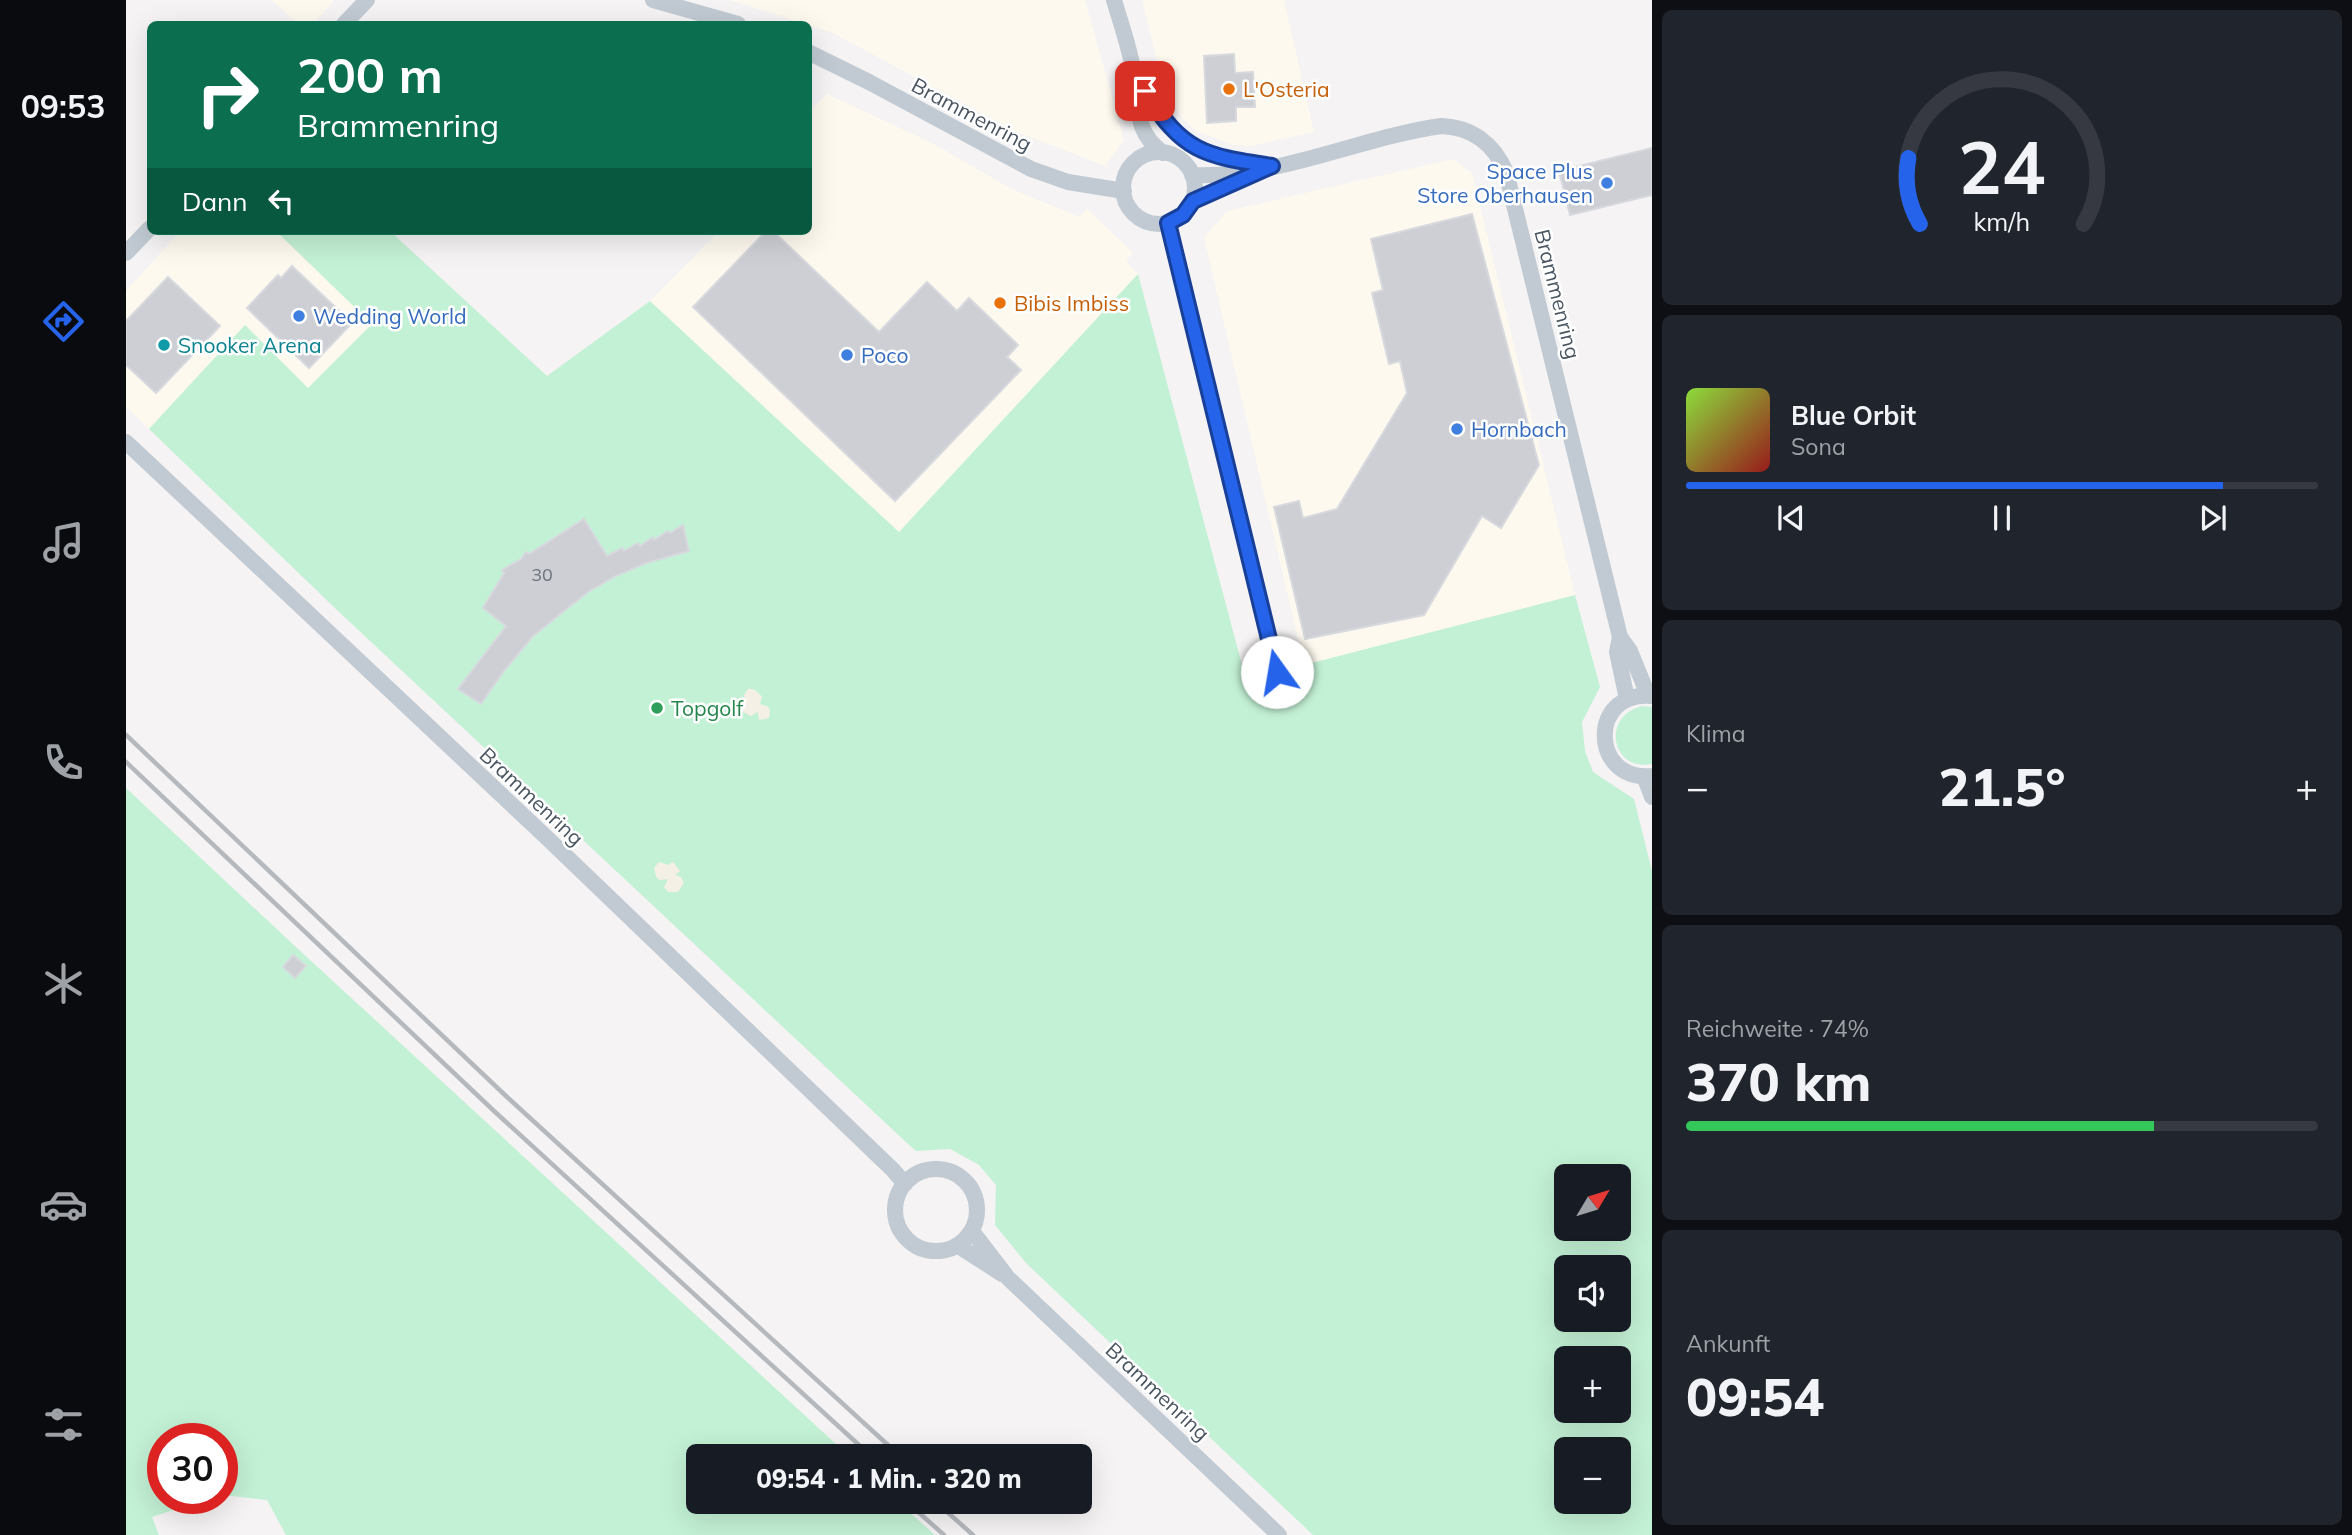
<!DOCTYPE html>
<html lang="de">
<meta charset="utf-8">
<style>
:root{--surface:#171b24;--page:#20242c;--text:#f1f3f6;--muted:#9ea1a6;--line:#363941;--accent:#2563eb}
body{margin:0;font-family:Mulish,sans-serif;background:var(--page);color:var(--text);height:100vh;display:flex;flex-direction:column;font-size:26px;white-space:nowrap}
*{box-sizing:border-box;margin:0}
p{font-size:23px;color:var(--muted)}
.icon{flex:none;width:38px;height:38px;fill:none;stroke:currentColor;stroke-width:2;stroke-linecap:round;stroke-linejoin:round}
.map{position:relative;flex:1;overflow:hidden}
.side{display:flex;flex-direction:column;gap:10px;padding:10px;background:#0d0f14;width:700px}
.side>*{flex:none}
.banner{position:absolute;left:21px;top:21px;width:665px;height:214px;border-radius:10px;box-shadow:0 7px 28px #0002;background:#0b6e4f;color:#fff;overflow:hidden}
.needle{width:46px;rotate:52deg}
.buttons{position:absolute;left:1428px;top:1164px;display:grid;gap:14px}
.buttons a{display:grid;place-items:center;width:77px;height:77px;border-radius:10px;background:var(--surface);box-shadow:0 7px 28px #0002;font-size:35px}
.speed{position:absolute;left:21px;top:1423px;display:flex;gap:14px;font-size:35px;font-weight:700;text-align:center}
.speed>*{display:grid;place-content:center;width:91px;height:91px;border-radius:50%;background:var(--surface);box-shadow:0 7px 28px #0002;line-height:1}
.speed .limit{border:10px solid #d22;background:#fff;color:#111}
.pin{position:absolute;display:grid;place-items:center;width:60px;height:60px;color:#fff;margin:-30px;border-radius:14px;box-shadow:0 4px 10px #0006}
.me{position:absolute;width:77px;margin:-38px;rotate:347deg;stroke-linejoin:round;filter:drop-shadow(0 0 5px #0008)}
.turn{display:flex;align-items:center;gap:24px;height:147px;padding:0 35px;font-size:32px}
.turn .icon{width:91px;height:91px;stroke-width:2.5}
.turn b{display:block;font-size:49px;line-height:60px}
.then{display:flex;align-items:center;height:66px;padding:0 35px;background:#0003;gap:14px;font-size:26px}
.big{font-size:52px;font-weight:800;line-height:1.1}
.side .card{flex:1;display:flex;flex-direction:column;justify-content:center;gap:10px;min-width:0;padding:0 24px;border-radius:10px;background:var(--page)}
.side .dial{align-items:center;gap:0}
.dial svg{height:182px;overflow:visible;fill:none;stroke:var(--line);stroke-width:7;stroke-linecap:round;text-anchor:middle}
.dial text{fill:var(--text);stroke:none}
.song{display:flex;align-items:center;gap:21px}
.cover{width:84px;height:84px;border-radius:10px;background:linear-gradient(135deg,hsl(90 70% 55%),hsl(0 70% 35%))}
.played{height:7px;border-radius:4px;background:linear-gradient(90deg,var(--accent) 85%,var(--line) 85%)}
.keys{display:flex;justify-content:space-around;direction:ltr}
.heat{display:flex;justify-content:space-between;align-items:center;font-size:38px;direction:ltr}
.charge{height:10px;border-radius:5px;background:linear-gradient(90deg,#34c759 74%,var(--line) 0)}
.trip{position:absolute;left:560px;top:1444px;width:406px;height:70px;border-radius:10px;background:var(--surface);box-shadow:0 7px 28px #0002;font-weight:800;line-height:70px;text-align:center}
main{display:flex;flex:1;min-height:0}
.tabs{display:flex;flex-direction:column;width:126px;justify-content:space-around;align-items:center;background:#090b0e;color:var(--muted)}
.tabs .icon{width:49px;height:49px}
.tabs .on{color:var(--accent)}
.tabs b{font-size:32px;color:var(--text)}
.map>svg:first-child{display:block}
.commercial{fill:#fdf9ef}
.green{fill:#c3f1d5;fill-rule:evenodd}
.sand{fill:#f5f0e5}
.building{fill:#cdcfd5;stroke:#d7d9de;stroke-width:2}
.lines{fill:none;stroke-linecap:round;stroke-linejoin:round}
.minor{stroke:#c1cad2;stroke-width:16}
.rail{stroke:#b5b8bd;stroke-width:4.5}
.route-casing{stroke:#184099;stroke-width:18}
.route{stroke:#2563eb;stroke-width:12}
.food-dot{fill:#e8710a;stroke:#fff;stroke-width:2.5}
.shop-dot{fill:#3f7fe0;stroke:#fff;stroke-width:2.5}
.culture-dot{fill:#0f9aa8;stroke:#fff;stroke-width:2.5}
.leisure-dot{fill:#2e9e5b;stroke:#fff;stroke-width:2.5}
.labels{text-anchor:middle;dominant-baseline:central;stroke-width:5;stroke-linejoin:round;paint-order:stroke}
.number-label{font-size:18px;fill:#6b747e}
.food-label{font-size:21px;fill:#c56008;stroke:#fff;text-anchor:start}
.street-label{font-size:21px;fill:#4a5661;stroke:#fff}
.shop-label{font-size:21px;fill:#366cbe;stroke:#fff;text-anchor:start}
.culture-label{font-size:21px;fill:#0d838f;stroke:#fff;text-anchor:start}
.leisure-label{font-size:21px;fill:#27864d;stroke:#fff;text-anchor:start}
</style>
<main>
<nav class="tabs">
<b>09:53</b>
<svg class="icon on" aria-label="directions" viewBox="0 0 24 24"><path d="M12 3l9 9-9 9-9-9zM9 14v-3h6M13 9l2 2-2 2"/></svg>
<svg class="icon" aria-label="music" viewBox="0 0 24 24"><path d="M9 18V5l10-2v13"/><circle cx="6" cy="18" r="3"/><circle cx="16" cy="16" r="3"/></svg>
<svg class="icon" aria-label="phone" viewBox="0 0 24 24"><path d="M5 4h4l2 5-3 2q2 4 5 5l2-3 5 2v4C11 20 4 13 5 4z"/></svg>
<svg class="icon" aria-label="climate" viewBox="0 0 24 24"><path d="M12 3v18M4 7l16 10M4 17L20 7"/></svg>
<svg class="icon" aria-label="car" viewBox="0 0 24 24"><path d="M5 17H2v-5l4-1 3-4h7l3 4 3 1v5h-3M9 17h6M6 11h13"/><circle cx="7" cy="17" r="2"/><circle cx="17" cy="17" r="2"/></svg>
<svg class="icon" aria-label="filters" viewBox="0 0 24 24"><path d="M4 7h16M4 17h16"/><circle cx="9" cy="7" r="2"/><circle cx="15" cy="17" r="2"/></svg>
</nav>
<div class="map">
<svg width="1526" height="1535" viewBox="0 0 1526 1535">
<rect width="100%" height="100%" fill="#f5f3f3"/>
<path class="commercial" d="M146 0H208L187 24H172Z
M604 0H959L998 140 979 166 891 132 707 33Z
M1016 0H1158L1188 132 1125 146 1108 145 1072 132 1057 119 1038 90Z
M701 94 806 143 884 188 953 217 961 209 1007 253 1000 261 1012 274 773 533 524 301 593 231H682L683 112Z
M1327 159 1346 173 1449 595 1178 665 1078 238 1101 211Z
M55 231H150L247 324 182 389 119 325 23 429 0 407V291Z"/>
<path class="green" d="M150 231H264L421 376 524 301 773 532 1012 274 1120 680 1449 595 1474 687 1456 722 1459 751 1467 772 1508 799 1526 871V1535H1187L900 1263 869 1225 870 1185 853 1165 824 1149 790 1151 781 1143 212 611 23 429 119 325 182 388 246 324ZM1440 1176H1493V1228H1440ZM1440 1267H1493V1320H1440ZM1440 1358H1493V1410H1440ZM1440 1449H1493V1502H1440Z
M1516 706 1526 707V764C1486 772 1474 717 1516 706Z
M0 788 171 948 723 1456H572V1502H772L809 1535H160L141 1500 96 1495V1438H37V1498H84L26 1517 33 1535H0Z"/>
<path class="sand" d="M622 689C628 688 633 693 636 697L634 704 641 706 644 710 643 718 633 720 632 712 625 716 612 709 613 706 620 703 618 695Z
M533 862 542 865 547 862 554 871 549 875 555 877 558 883 552 892H542L538 887 542 879 533 880 530 876 528 868Z"/>
<path class="building" d="M1108 54 1109 73 1127 72 1129 107H1110V121L1081 123 1078 56Z
M1526 148V195L1444 215 1433 171Z
M1346 214 1413 465 1375 528 1356 516 1298 615 1179 639 1148 507 1173 501 1177 518 1211 509 1281 393 1274 361 1263 364 1246 293 1257 290 1245 239Z
M640 231H647L753 332 801 282 831 311 843 298 892 345 881 357 895 370 769 501 567 307Z
M166 266 226 323 183 368 121 308 152 275 155 278Z
M42 277 94 326 30 393 0 365V321Z
M458 519 481 556 496 548 498 551 512 543 514 546 527 537 528 540 542 531 544 533 557 525 563 551 520 563 490 576 462 592 407 636 378 671 355 704 332 689 380 626 357 608 378 573 376 570 395 559 400 552 403 554Z
M167 955 180 966 169 978 157 967Z"/>
<g class="lines">
<path class="minor" d="M527 0 612 24
M988 0C995 24 1004 49 1008 74 1014 107 1007 131 1037 153
M218 24 241 0
M682 52 743 82 905 169 942 182 998 191
M1008 73C1047 138 1056 153 1133 164
M997 188a36 36 0 1 1 72 0a36 36 0 1 1-72 0Z
M1066 175C1151 179 1232 138 1315 126 1346 127 1368 144 1380 172L1494 637 1504 651 1522 695
M1067 201 1124 175
M1042 223 1151 672
M0 253 24 228
M0 442 418 835 767 1170 779 1184
M1494 637 1491 652 1501 699
M1526 696C1462 690 1464 782 1526 776
M1518 776 1526 797
M769 1210a41 41 0 1 1 82 0a41 41 0 1 1-82 0Z
M846 1231 882 1278 1153 1535
M831 1245 876 1274"/>
<path class="rail" d="M0 735 381 1097 774 1456
M0 762 368 1111 745 1456
M781 1502 818 1535
M810 1502 847 1535"/>
</g>
<g class="lines">
<defs>
<path id="route" d="M1019 91C1056 152 1078 156 1146 166L1067 201 1057 215 1042 223 1151 672"/>
</defs>
<use href="#route" class="route-casing"/>
<use href="#route" class="route"/>
</g>
<g class="food-dot">
<circle cx="1103" cy="89" r="7"/>
<circle cx="874" cy="303" r="7"/>
</g>
<g class="shop-dot">
<circle cx="1481" cy="183" r="7"/>
<circle cx="173" cy="316" r="7"/>
<circle cx="721" cy="355" r="7"/>
<circle cx="1331" cy="429" r="7"/>
</g>
<circle class="culture-dot" cx="38" cy="345" r="7"/>
<circle class="leisure-dot" cx="531" cy="708" r="7"/>
<g class="labels">
<g class="number-label">
<text x="416" y="574">30</text>
</g>
<g class="food-label">
<text x="1117" y="89">L'Osteria</text>
<text x="888" y="303">Bibis Imbiss</text>
</g>
<g class="street-label">
<text transform="translate(846 114) rotate(28)">Brammenring</text>
<text transform="translate(1432 294) rotate(76)">Brammenring</text>
<text transform="translate(406 796) rotate(43)">Brammenring</text>
<text transform="translate(1032 1391) rotate(43)">Brammenring</text>
</g>
<g class="shop-label">
<text x="1467" y="171" text-anchor="end">Space Plus<tspan x="1467" dy="24">Store Oberhausen</tspan></text>
<text x="187" y="316">Wedding World</text>
<text x="735" y="355">Poco</text>
<text x="1345" y="429">Hornbach</text>
</g>
<g class="culture-label">
<text x="52" y="345">Snooker Arena</text>
</g>
<g class="leisure-label">
<text x="545" y="708">Topgolf</text>
</g>
</g>
</svg>
<div class="buttons">
<a><svg class="needle" viewBox="-14 -14 28 28"><path d="M0-13l5 13h-10z" fill="#e53935"/><path d="M0 13l5-13h-10z" fill="#9ea1a6"/></svg></a>
<a><svg class="icon" aria-label="sound" viewBox="0 0 24 24"><path d="M4 9h4l5-4v14l-5-4H4zM17 9q2 3 0 6"/></svg></a>
<a>+</a>
<a>−</a>
</div>
<div class="speed"><div class="limit">30</div></div>
<div class="pin" style="left:1019px;top:91px;background:#d93025"><svg class="icon" aria-label="arrive" viewBox="0 0 24 24"><path d="M6 21V4h12l-3 4 3 4H6"/></svg></div>
<svg class="me" style="left:1151px;top:672px" viewBox="-20 -20 40 40"><circle r="19" fill="#fff"/><path d="M0-13L10 11 0 6-10 11z" fill="#2563eb"/></svg>
<div class="trip">09:54 · 1 Min. · 320 m</div>
<div class="banner">
<div class="turn"><svg class="icon" aria-label="right" viewBox="0 0 24 24"><path d="M7 20v-9h11M14 6l5 5-5 5"/></svg><div><b>200 m</b>Brammenring</div></div>
<div class="then">Dann<svg class="icon" aria-label="left" viewBox="0 0 24 24"><path d="M17 20v-9H6M10 6l-5 5 5 5"/></svg></div>
</div>
</div>
<section class="side">
<div class="card dial"><svg viewBox="0 0 100 80">
<path d="M14 69A42 42 0 1 1 86 69"/>
<path d="M14 69A42 42 0 0 1 9 40" stroke="#2563eb"/>
<text x="50" y="56" font-size="32" font-weight="700">24</text>
<text x="50" y="72" font-size="11">km/h</text>
</svg></div>
<div class="card">
<div class="song"><i class="cover"></i><div><b>Blue Orbit</b><p>Sona</p></div></div>
<div class="played"></div>
<div class="keys"><svg class="icon" aria-label="previous" viewBox="0 0 24 24"><path d="M18 5L8 12l10 7zM5 5v14"/></svg><svg class="icon" aria-label="pause" viewBox="0 0 24 24"><path d="M8 5v14M16 5v14"/></svg><svg class="icon" aria-label="next" viewBox="0 0 24 24"><path d="M6 5l10 7-10 7zM19 5v14"/></svg></div>
</div>
<div class="card"><p>Klima</p>
<div class="heat"><a>−</a><b class="big">21.5°</b><a>+</a></div>
</div>
<div class="card"><p>Reichweite · 74%</p><b class="big">370 km</b><div class="charge"></div></div>
<div class="card"><p>Ankunft</p><b class="big">09:54</b></div>
</section>
</main>
